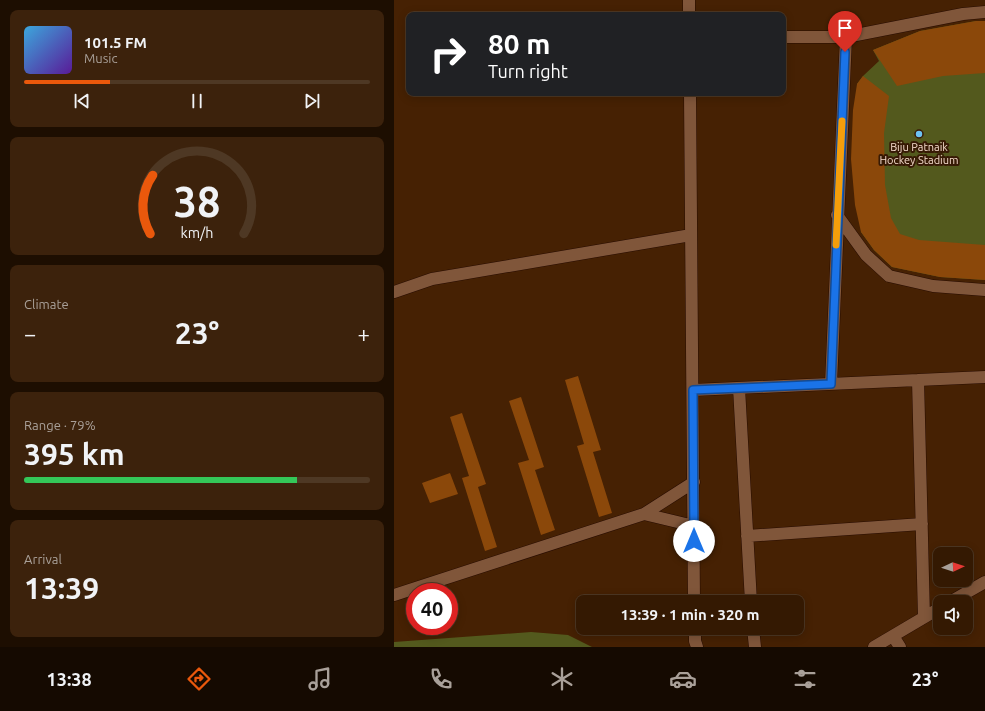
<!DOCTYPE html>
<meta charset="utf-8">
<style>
:root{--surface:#341902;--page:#3c220c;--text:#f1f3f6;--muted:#a9a099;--line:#4e3824;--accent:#ea580c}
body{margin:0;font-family:Ubuntu,sans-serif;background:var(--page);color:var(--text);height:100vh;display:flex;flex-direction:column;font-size:15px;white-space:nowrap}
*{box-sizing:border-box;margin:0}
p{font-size:13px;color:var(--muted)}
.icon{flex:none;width:22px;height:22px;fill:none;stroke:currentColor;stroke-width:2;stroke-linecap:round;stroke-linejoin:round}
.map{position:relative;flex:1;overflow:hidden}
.sheet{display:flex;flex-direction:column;gap:10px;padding:10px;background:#1d0e01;width:394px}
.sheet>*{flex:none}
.top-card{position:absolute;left:12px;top:12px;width:380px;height:84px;border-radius:8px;box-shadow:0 2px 10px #0003,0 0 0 1px var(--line);background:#202124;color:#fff;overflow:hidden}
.needle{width:26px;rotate:86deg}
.controls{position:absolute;left:539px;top:547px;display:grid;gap:8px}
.controls a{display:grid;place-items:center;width:40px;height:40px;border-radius:8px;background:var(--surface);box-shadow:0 2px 10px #0003,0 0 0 1px var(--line);font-size:20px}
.speed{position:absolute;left:12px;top:583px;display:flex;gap:8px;font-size:20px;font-weight:700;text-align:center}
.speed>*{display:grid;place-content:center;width:52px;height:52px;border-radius:50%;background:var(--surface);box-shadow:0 2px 10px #0003,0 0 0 1px var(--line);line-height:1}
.speed .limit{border:6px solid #d22;background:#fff;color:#111}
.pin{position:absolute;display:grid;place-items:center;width:34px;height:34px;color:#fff;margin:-41px -17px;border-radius:50% 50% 50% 0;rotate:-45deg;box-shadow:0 0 4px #0007}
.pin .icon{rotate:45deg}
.me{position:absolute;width:44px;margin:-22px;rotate:0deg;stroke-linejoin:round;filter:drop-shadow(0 0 3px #0008)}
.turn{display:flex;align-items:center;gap:14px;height:84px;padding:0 16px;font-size:18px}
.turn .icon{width:52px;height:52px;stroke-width:2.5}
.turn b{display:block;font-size:28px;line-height:34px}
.big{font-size:30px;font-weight:700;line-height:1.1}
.sheet .widget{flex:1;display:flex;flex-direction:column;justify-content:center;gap:6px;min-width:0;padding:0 14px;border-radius:8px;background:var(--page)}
.sheet .dial{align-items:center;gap:0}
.dial svg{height:104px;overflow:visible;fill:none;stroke:var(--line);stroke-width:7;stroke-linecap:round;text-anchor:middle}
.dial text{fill:var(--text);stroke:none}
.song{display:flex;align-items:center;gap:12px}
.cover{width:48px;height:48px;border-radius:6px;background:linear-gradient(135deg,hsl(200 70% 55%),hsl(270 70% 35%))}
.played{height:4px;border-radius:2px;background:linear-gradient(90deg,var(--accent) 25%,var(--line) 25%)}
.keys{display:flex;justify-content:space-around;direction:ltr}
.heat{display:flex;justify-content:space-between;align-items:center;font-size:22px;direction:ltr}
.charge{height:6px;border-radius:3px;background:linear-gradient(90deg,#34c759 79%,var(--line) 0)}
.trip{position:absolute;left:182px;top:595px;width:228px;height:40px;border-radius:8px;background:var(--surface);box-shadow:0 2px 10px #0003,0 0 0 1px var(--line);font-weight:700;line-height:40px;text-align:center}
.menu{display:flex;height:64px;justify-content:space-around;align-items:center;background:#150a01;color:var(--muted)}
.menu .icon{width:28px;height:28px}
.menu .on{color:var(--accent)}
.menu b{font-size:18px;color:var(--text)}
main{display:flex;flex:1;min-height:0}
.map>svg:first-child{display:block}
.green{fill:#53591d}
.building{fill:#8b480a}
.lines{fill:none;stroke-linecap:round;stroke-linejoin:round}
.minor-casing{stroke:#270c00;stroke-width:13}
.minor{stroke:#80563a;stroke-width:12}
.route-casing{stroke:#114b97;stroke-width:10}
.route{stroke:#1a73e8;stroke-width:7}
.slow{stroke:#f59e0b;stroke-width:7}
.poi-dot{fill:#6dc2f3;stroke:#371a05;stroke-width:1.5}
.labels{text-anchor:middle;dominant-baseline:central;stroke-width:4;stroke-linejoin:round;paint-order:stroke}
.poi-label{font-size:11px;fill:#f5dccd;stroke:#371a05}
</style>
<main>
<section class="sheet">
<div class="widget">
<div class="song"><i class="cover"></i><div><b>101.5 FM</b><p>Music</p></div></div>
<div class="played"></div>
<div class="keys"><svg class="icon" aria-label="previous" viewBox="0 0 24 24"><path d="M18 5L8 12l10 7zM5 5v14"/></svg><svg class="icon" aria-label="pause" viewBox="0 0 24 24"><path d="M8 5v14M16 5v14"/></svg><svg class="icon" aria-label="next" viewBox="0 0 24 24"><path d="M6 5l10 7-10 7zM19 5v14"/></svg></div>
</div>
<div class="widget dial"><svg viewBox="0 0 100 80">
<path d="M14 69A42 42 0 1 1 86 69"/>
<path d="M14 69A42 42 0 0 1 16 24" stroke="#ea580c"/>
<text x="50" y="56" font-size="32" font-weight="700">38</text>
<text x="50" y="72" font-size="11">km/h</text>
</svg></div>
<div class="widget"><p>Climate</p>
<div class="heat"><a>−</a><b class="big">23°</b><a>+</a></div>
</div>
<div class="widget"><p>Range · 79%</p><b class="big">395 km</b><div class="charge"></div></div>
<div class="widget"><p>Arrival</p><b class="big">13:39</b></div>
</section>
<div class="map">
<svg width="591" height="647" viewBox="0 0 591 647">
<rect width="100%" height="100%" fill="#462103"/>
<path class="green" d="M582 21H591V280L546 277 498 267 480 250 467 232 463 84 469 76 485 61 479 50 526 31Z
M137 632 174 635 198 647H0V642Z"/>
<path class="building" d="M582 21H591V73L549 76 503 86 479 50 526 31Z
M469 76 495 96 490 133 491 185 497 218 506 234 525 240 591 245V280L546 277 498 267 480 250 467 232 461 205 457 159 459 110 463 84Z
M184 376 207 450 199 452 218 513 205 517 183 446 190 444 171 380Z
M127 397 150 467 141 470 161 530 147 535 124 463 135 460 115 401Z
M68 413 92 484 84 487 103 547 91 551 68 478 75 476 56 417Z
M56 473 64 494 36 503 28 483Z"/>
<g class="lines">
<defs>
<path id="minor" d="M295 0V15
M389 37H452L569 14 591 12
M296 93 300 602
M443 215 472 255 495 276 539 286 591 290
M0 292 38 279 297 235
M524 380 530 617
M437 384 452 37
M345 388 357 602
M299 390 591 377
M250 514 300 526
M353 536 528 524
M0 595 250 514 300 482
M556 602 591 582
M301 628V641L303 647
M359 628 361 647
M499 636 506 647
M480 647 546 608"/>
</defs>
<use href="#minor" class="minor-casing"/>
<use href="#minor" class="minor"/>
</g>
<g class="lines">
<defs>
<path id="route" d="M300 541 299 390 437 384 451 52"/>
</defs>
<use href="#route" class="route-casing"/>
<use href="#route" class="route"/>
<path class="slow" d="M442 245 448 121"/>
</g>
<circle class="poi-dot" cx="525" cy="134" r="4"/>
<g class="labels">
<g class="poi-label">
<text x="525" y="147">Biju Patnaik<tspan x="525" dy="13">Hockey Stadium</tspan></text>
</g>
</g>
</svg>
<div class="controls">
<a><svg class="needle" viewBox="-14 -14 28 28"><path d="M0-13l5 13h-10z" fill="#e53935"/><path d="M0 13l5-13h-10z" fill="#a9a099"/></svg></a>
<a><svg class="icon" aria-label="sound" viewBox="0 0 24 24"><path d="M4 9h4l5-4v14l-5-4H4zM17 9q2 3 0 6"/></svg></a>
</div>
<div class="speed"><div class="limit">40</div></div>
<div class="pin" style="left:451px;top:52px;background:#d93025"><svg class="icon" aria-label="arrive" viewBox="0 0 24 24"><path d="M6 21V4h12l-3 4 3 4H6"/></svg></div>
<svg class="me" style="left:300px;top:541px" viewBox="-20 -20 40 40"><circle r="19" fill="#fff"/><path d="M0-13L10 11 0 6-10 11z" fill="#1a73e8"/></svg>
<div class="trip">13:39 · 1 min · 320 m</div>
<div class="top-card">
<div class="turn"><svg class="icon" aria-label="right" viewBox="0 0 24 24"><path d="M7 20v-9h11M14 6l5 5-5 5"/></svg><div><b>80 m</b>Turn right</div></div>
</div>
</div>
</main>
<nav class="menu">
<b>13:38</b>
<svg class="icon on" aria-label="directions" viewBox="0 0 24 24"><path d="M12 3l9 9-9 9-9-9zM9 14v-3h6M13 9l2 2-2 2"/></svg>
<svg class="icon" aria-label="music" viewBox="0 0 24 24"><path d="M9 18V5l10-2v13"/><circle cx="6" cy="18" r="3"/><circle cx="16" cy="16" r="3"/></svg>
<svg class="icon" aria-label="phone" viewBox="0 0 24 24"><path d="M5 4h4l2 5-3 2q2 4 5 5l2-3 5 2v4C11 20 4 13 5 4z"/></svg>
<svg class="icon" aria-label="climate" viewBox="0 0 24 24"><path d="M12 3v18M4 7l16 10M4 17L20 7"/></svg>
<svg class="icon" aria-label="car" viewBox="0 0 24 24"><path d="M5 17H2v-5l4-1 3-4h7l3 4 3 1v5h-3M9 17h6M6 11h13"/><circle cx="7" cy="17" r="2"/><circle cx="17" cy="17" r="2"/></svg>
<svg class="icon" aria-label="filters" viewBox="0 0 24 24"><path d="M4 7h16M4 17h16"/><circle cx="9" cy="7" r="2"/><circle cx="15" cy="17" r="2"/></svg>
<b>23°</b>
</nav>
